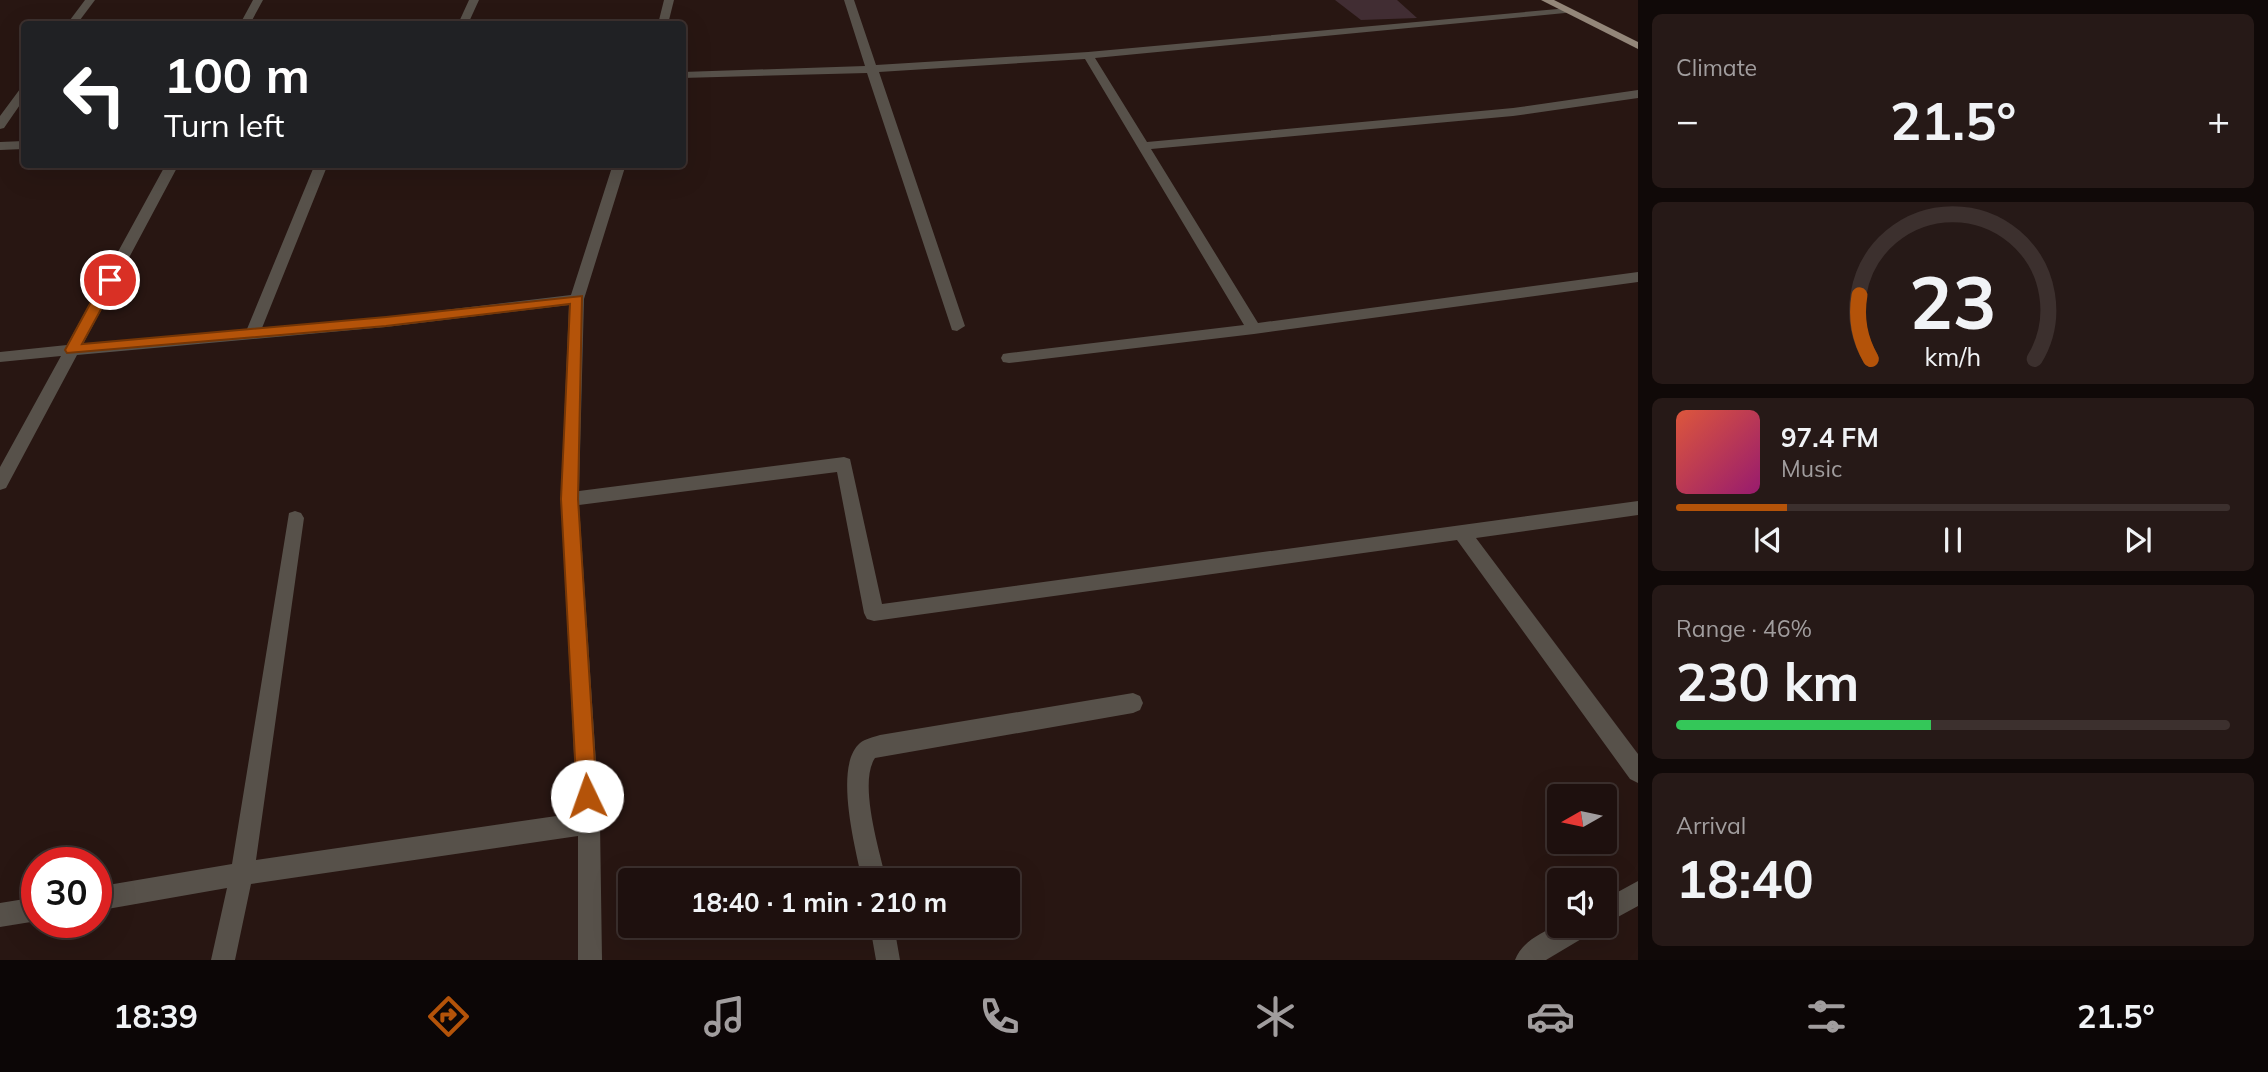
<!DOCTYPE html>
<meta charset="utf-8">
<style>
:root{--surface:#1e100e;--page:#261917;--text:#f1f3f6;--muted:#a19d9e;--line:#3c302e;--accent:#b45309}
body{margin:0;font-family:Mulish,sans-serif;background:var(--page);color:var(--text);height:100vh;display:flex;flex-direction:column;font-size:26px;white-space:nowrap}
*{box-sizing:border-box;margin:0}
p{font-size:23px;color:var(--muted)}
.icon{flex:none;width:38px;height:38px;fill:none;stroke:currentColor;stroke-width:2;stroke-linecap:round;stroke-linejoin:round}
.map{position:relative;flex:1;overflow:hidden}
.details{display:flex;flex-direction:column;gap:14px;padding:14px;background:#100908;width:630px}
.details>*{flex:none}
.guide{position:absolute;left:21px;top:21px;width:665px;height:147px;border-radius:7px;box-shadow:0 7px 28px #0002,0 0 0 2px var(--line);background:#202124;color:#fff;overflow:hidden}
.needle{width:46px;rotate:261deg}
.controls{position:absolute;left:1547px;top:784px;display:grid;gap:14px}
.controls a{display:grid;place-items:center;width:70px;height:70px;border-radius:7px;background:var(--surface);box-shadow:0 7px 28px #0002,0 0 0 2px var(--line);font-size:35px}
.speed{position:absolute;left:21px;top:847px;display:flex;gap:14px;font-size:35px;font-weight:700;text-align:center}
.speed>*{display:grid;place-content:center;width:91px;height:91px;border-radius:50%;background:var(--surface);box-shadow:0 7px 28px #0002,0 0 0 2px var(--line);line-height:1}
.speed .limit{border:10px solid #d22;background:#fff;color:#111}
.pin{position:absolute;display:grid;place-items:center;width:60px;height:60px;color:#fff;margin:-30px;border:4px solid #fff;border-radius:50%;box-shadow:0 2px 7px #0007}
.me{position:absolute;width:77px;margin:-38px;rotate:357deg;stroke-linejoin:round;filter:drop-shadow(0 0 5px #0008)}
.turn{display:flex;align-items:center;gap:24px;height:147px;padding:0 28px;font-size:32px}
.turn .icon{width:91px;height:91px;stroke-width:2.5}
.turn b{display:block;font-size:49px;line-height:60px}
.big{font-size:52px;font-weight:700;line-height:1.1}
.details .tile{flex:1;display:flex;flex-direction:column;justify-content:center;gap:10px;min-width:0;padding:0 24px;border-radius:10px;background:var(--page)}
.details .dial{align-items:center;gap:0}
.dial svg{height:182px;overflow:visible;fill:none;stroke:var(--line);stroke-width:7;stroke-linecap:round;text-anchor:middle}
.dial text{fill:var(--text);stroke:none}
.song{display:flex;align-items:center;gap:21px}
.cover{width:84px;height:84px;border-radius:10px;background:linear-gradient(135deg,hsl(10 70% 55%),hsl(320 70% 35%))}
.played{height:7px;border-radius:4px;background:linear-gradient(90deg,var(--accent) 20%,var(--line) 20%)}
.keys{display:flex;justify-content:space-around;direction:ltr}
.heat{display:flex;justify-content:space-between;align-items:center;font-size:38px;direction:ltr}
.charge{height:10px;border-radius:5px;background:linear-gradient(90deg,#34c759 46%,var(--line) 0)}
.trip{position:absolute;left:618px;top:868px;width:402px;height:70px;border-radius:7px;background:var(--surface);box-shadow:0 7px 28px #0002,0 0 0 2px var(--line);font-weight:700;line-height:70px;text-align:center}
.tab-bar{display:flex;height:112px;justify-content:space-around;align-items:center;background:#0c0606;color:var(--muted)}
.tab-bar .icon{width:49px;height:49px}
.tab-bar .on{color:var(--accent)}
.tab-bar b{font-size:32px;color:var(--text)}
main{display:flex;flex:1;min-height:0}
.map>svg:first-child{display:block}
.building{fill:#412d33}
.lines{fill:none;stroke-linecap:round;stroke-linejoin:round}
.minor{fill:#57514a;fill-rule:evenodd}
.major{fill:#938679;fill-rule:evenodd}
.route{fill:#b45309;stroke:#753606;stroke-width:2}
</style>
<main>
<div class="map">
<svg width="1638" height="960" viewBox="0 0 1638 960">
<rect width="100%" height="100%" fill="#281612"/>
<path class="building" d="M1335 0H1397L1417 18 1361 20Z"/>
<g class="lines">
<path class="minor" d="M85 0H95L77 24H67Z
M253 0H263L250 24H240Z
M469 0H479L468 24H458Z
M664 0H674L668 24H658Z
M844 0H854L876 65 1088 52 1569 8V12L1565 13 1095 58 1147 142 1513 108 1638 90V98L1513 116 1151 149 1258 323 1638 272V282L1254 334 1009 363 1003 362 1001 358 1003 354 1009 353 1244 325 1085 59 879 72 965 326 957 331 952 330 867 73 682 78V72L865 66Z
M24 87V99L4 128 0 129V116L20 89Z
M24 141V149L0 150V142Z
M166 164H179L83 344 247 329 315 164H328L262 328 386 317 571 295 613 164H626L584 299 579 491 844 457 850 459 882 604 1638 501V515L1476 538 1638 754V783L1630 779 1457 540 874 621 867 619 864 613 837 472 579 505 600 823 602 960H578V836L251 884 235 960H211L227 888 96 911V887L232 864 289 513 295 511 301 513 304 518 256 860 577 813 561 499 569 305 386 327 77 355 6 488 0 490V467L61 356 0 362V352L67 345Z
M1133 693 1140 696 1143 703 1140 710 1133 713 875 758C858 783 880 852 886 880H862C856 850 833 766 860 743 865 739 874 737 880 735Z
M1638 881V906L1605 924V899Z
M37 897V921L0 927V903Z
M1559 924 1591 926 1588 935 1546 960H1515C1522 941 1542 933 1559 924Z
M870 926H894L900 960H876Z"/>
<path class="major" d="M1541 0H1554L1638 42V49Z"/>
</g>
<path class="route" d="M110 276 117 280 82 344 386 317 582 296 578 499 597 796 594 803 587 805 580 803 577 796 561 499 570 304 386 326 67 353 65 350 103 280Z"/>
</svg>
<div class="controls">
<a><svg class="needle" viewBox="-14 -14 28 28"><path d="M0-13l5 13h-10z" fill="#e53935"/><path d="M0 13l5-13h-10z" fill="#a19d9e"/></svg></a>
<a><svg class="icon" aria-label="sound" viewBox="0 0 24 24"><path d="M4 9h4l5-4v14l-5-4H4zM17 9q2 3 0 6"/></svg></a>
</div>
<div class="speed"><div class="limit">30</div></div>
<div class="pin" style="left:110px;top:280px;background:#d93025"><svg class="icon" aria-label="arrive" viewBox="0 0 24 24"><path d="M6 21V4h12l-3 4 3 4H6"/></svg></div>
<svg class="me" style="left:587px;top:796px" viewBox="-20 -20 40 40"><circle r="19" fill="#fff"/><path d="M0-13L10 11 0 6-10 11z" fill="#b45309"/></svg>
<div class="trip">18:40 · 1 min · 210 m</div>
<div class="guide">
<div class="turn"><svg class="icon" aria-label="left" viewBox="0 0 24 24"><path d="M17 20v-9H6M10 6l-5 5 5 5"/></svg><div><b>100 m</b>Turn left</div></div>
</div>
</div>
<section class="details">
<div class="tile"><p>Climate</p>
<div class="heat"><a>−</a><b class="big">21.5°</b><a>+</a></div>
</div>
<div class="tile dial"><svg viewBox="0 0 100 80">
<path d="M14 69A42 42 0 1 1 86 69"/>
<path d="M14 69A42 42 0 0 1 9 41" stroke="#b45309"/>
<text x="50" y="56" font-size="32" font-weight="700">23</text>
<text x="50" y="72" font-size="11">km/h</text>
</svg></div>
<div class="tile">
<div class="song"><i class="cover"></i><div><b>97.4 FM</b><p>Music</p></div></div>
<div class="played"></div>
<div class="keys"><svg class="icon" aria-label="previous" viewBox="0 0 24 24"><path d="M18 5L8 12l10 7zM5 5v14"/></svg><svg class="icon" aria-label="pause" viewBox="0 0 24 24"><path d="M8 5v14M16 5v14"/></svg><svg class="icon" aria-label="next" viewBox="0 0 24 24"><path d="M6 5l10 7-10 7zM19 5v14"/></svg></div>
</div>
<div class="tile"><p>Range · 46%</p><b class="big">230 km</b><div class="charge"></div></div>
<div class="tile"><p>Arrival</p><b class="big">18:40</b></div>
</section>
</main>
<nav class="tab-bar">
<b>18:39</b>
<svg class="icon on" aria-label="directions" viewBox="0 0 24 24"><path d="M12 3l9 9-9 9-9-9zM9 14v-3h6M13 9l2 2-2 2"/></svg>
<svg class="icon" aria-label="music" viewBox="0 0 24 24"><path d="M9 18V5l10-2v13"/><circle cx="6" cy="18" r="3"/><circle cx="16" cy="16" r="3"/></svg>
<svg class="icon" aria-label="phone" viewBox="0 0 24 24"><path d="M5 4h4l2 5-3 2q2 4 5 5l2-3 5 2v4C11 20 4 13 5 4z"/></svg>
<svg class="icon" aria-label="climate" viewBox="0 0 24 24"><path d="M12 3v18M4 7l16 10M4 17L20 7"/></svg>
<svg class="icon" aria-label="car" viewBox="0 0 24 24"><path d="M5 17H2v-5l4-1 3-4h7l3 4 3 1v5h-3M9 17h6M6 11h13"/><circle cx="7" cy="17" r="2"/><circle cx="17" cy="17" r="2"/></svg>
<svg class="icon" aria-label="filters" viewBox="0 0 24 24"><path d="M4 7h16M4 17h16"/><circle cx="9" cy="7" r="2"/><circle cx="15" cy="17" r="2"/></svg>
<b>21.5°</b>
</nav>
